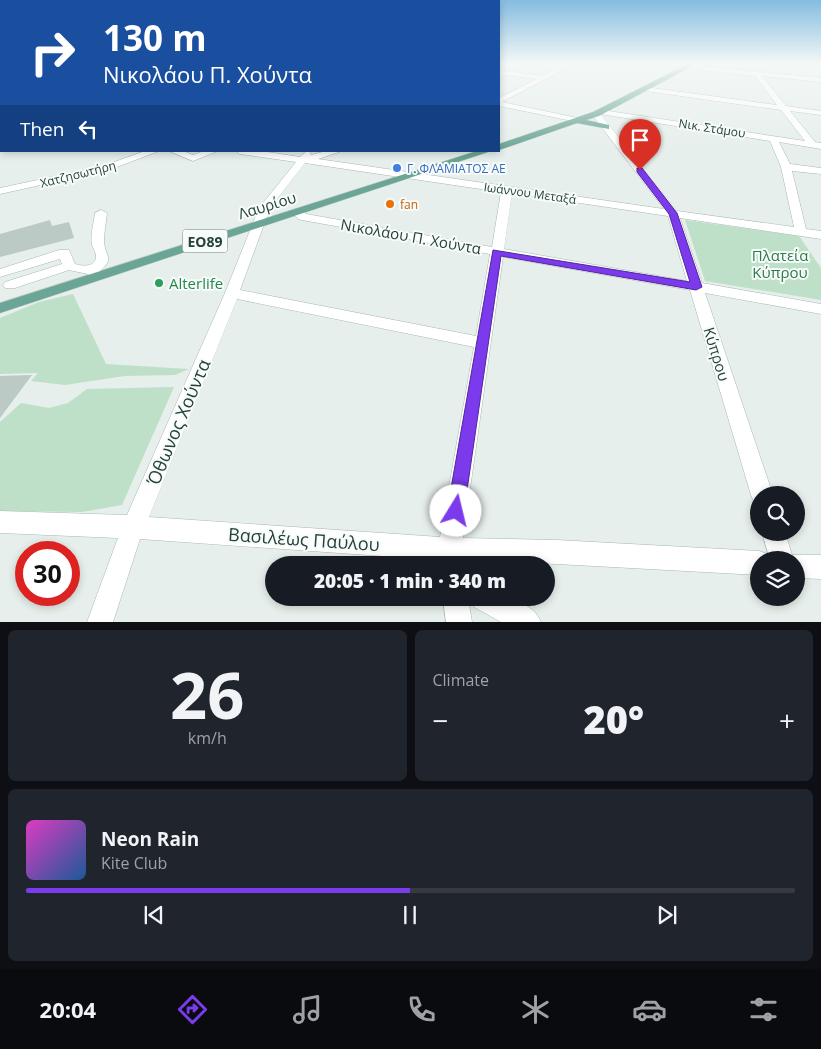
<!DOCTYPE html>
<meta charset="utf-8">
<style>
:root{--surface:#171b24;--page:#20242c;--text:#f1f3f6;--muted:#9ea1a6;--line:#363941;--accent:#7c3aed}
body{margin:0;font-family:"Open Sans",sans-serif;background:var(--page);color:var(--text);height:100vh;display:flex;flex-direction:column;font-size:19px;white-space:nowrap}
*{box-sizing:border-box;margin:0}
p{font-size:16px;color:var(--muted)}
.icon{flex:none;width:28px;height:28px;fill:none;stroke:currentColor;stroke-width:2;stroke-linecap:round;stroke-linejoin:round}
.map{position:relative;height:622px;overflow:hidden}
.details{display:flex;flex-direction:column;gap:8px;padding:8px;background:#0d0f14;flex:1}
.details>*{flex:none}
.hud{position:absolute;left:0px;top:0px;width:500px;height:152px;box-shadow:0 2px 8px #0003;background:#1a4fa0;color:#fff;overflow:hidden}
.fabs{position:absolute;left:750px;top:486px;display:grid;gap:10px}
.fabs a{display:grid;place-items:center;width:55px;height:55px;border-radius:50%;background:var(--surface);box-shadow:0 2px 8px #0003;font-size:25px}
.speed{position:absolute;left:15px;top:541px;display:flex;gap:10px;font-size:25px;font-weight:700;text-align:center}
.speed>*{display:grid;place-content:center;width:65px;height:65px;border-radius:50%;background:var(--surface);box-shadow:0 2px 8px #0003;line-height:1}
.speed .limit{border:8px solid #d22;background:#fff;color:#111}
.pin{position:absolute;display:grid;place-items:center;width:42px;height:42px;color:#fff;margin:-51px -21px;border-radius:50% 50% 50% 0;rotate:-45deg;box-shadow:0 0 5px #0007}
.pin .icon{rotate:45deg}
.me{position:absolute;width:55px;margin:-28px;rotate:9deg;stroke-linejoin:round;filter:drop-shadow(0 0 4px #0008)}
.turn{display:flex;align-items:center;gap:18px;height:105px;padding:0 20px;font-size:22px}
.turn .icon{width:65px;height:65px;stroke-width:2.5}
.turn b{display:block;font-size:35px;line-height:42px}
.then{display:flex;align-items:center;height:48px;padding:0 20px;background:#0003;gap:10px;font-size:19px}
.big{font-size:38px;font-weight:800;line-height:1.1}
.details .widget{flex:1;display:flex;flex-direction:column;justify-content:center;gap:8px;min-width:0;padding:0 18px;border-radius:8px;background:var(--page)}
.details .dial{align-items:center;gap:0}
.dial b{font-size:65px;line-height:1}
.song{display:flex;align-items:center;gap:15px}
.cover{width:60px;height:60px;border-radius:8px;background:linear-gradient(135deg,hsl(310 70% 55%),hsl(210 70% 35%))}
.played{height:5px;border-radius:2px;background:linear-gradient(90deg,var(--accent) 50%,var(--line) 50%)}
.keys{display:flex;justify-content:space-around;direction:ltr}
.heat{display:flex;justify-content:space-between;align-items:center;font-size:28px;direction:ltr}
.details .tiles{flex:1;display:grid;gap:8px;grid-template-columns:1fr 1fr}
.widget:last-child{grid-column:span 2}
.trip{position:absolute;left:265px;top:556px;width:290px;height:50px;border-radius:25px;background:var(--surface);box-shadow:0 2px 8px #0003;font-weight:800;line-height:50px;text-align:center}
.tabs{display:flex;height:80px;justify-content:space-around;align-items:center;background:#090b0e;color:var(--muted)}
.tabs .icon{width:35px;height:35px}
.tabs .active{color:var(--accent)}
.tabs b{font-size:22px;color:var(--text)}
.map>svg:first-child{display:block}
.green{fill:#bfe0c8}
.building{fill:#bbcac4}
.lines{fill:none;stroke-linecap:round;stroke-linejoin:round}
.minor-casing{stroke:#a8b8b2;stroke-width:1}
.major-casing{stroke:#c2cac8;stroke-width:1}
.minor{fill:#fff;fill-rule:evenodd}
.major{fill:#6aa596;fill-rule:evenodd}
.route{fill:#7c3aed;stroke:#51269a}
.shop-dot{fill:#3f7fe0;stroke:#f7fbf9;stroke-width:2}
.food-dot{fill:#e8710a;stroke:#f7fbf9;stroke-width:2}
.leisure-dot{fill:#2e9e5b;stroke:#f7fbf9;stroke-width:2}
.labels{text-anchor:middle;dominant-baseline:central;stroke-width:4;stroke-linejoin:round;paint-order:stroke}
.far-street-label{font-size:12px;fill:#24423a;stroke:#f7fbf9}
.far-shop-label{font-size:12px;fill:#366cbe;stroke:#f7fbf9;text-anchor:start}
.far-food-label{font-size:12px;fill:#c56008;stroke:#f7fbf9;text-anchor:start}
.shield{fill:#f7fbf9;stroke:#637a73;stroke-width:1}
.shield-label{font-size:14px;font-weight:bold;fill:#24423a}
.street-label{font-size:15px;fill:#24423a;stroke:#f7fbf9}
.park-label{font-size:15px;fill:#2d7a4b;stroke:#f7fbf9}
.leisure-label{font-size:15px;fill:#27864d;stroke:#f7fbf9;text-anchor:start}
.near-street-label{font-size:18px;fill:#24423a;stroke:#f7fbf9}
</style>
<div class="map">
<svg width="821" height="622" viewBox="0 0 821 622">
<rect width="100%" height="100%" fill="#e6efeb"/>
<path class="green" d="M685 220 799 236 821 268V300L705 281Z
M73 294 106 364 189 369 175 375 125 376 65 385 31 381 38 373 0 374V318L39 302Z
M174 387 122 505 82 512 0 511V422L21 403 49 408 68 403 87 389Z"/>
<path class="building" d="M50 220 52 226 69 222 74 238 0 257V234Z
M32 375 0 418V376Z"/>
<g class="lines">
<defs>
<path id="minor" d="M566 64H574L502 102 582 119V123L499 106V98L537 79 499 74V70L543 76Z
M687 65 821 78V82L762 76 786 106 821 111V115L790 111 815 142 821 143V149L779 142 790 164 821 168V174L792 171 806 229 821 231V239L680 218 702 283 821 304V314L705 293 773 495H759V504L754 502 751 495 690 290 503 257 463 538 557 540 759 551 768 554 770 560H759V575L557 564 464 561V565H440L439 560 140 539 113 622H87L118 538 0 533V511L127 515 225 293 259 208 296 162 240 154 236 151H261L300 157 307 151 310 152 311 155 326 151H342L318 159 664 209 593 116V112L602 110 805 141 781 110 645 91 641 89 645 87 777 105 755 76 685 68ZM600 114 770 141 781 167 794 227 677 211ZM305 163 501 192 492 247 306 214 302 210 298 209 292 212 298 219 302 220 490 254 476 336 240 290 270 208ZM512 193 668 216 687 281 504 249ZM237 299 474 347 440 537 149 517Z
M0 117H1V121H0Z
M145 151H159L109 170 0 194V188L103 166Z
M169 151H183L193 155 204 151H218L193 161Z
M101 210 107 213C106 222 104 233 104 242 105 256 115 258 100 271L104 276 102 279H92L88 274 69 270 15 288H5L3 285 5 282 62 264 60 259 0 277V269L59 250H69L75 264C82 266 96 268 96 256 96 252 93 248 92 245 90 236 94 222 95 213Z
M762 532H785L792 555H821V579L796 578V560H770Z
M443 598H468L472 622H446Z
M470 598C493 595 531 597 541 622H501L474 607Z"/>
<path id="major" d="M688 64H696L599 116 586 120 609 125V129L577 123 499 150V144L593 112Z
M477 151H491L0 313V303Z"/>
</defs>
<use href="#minor" class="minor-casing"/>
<use href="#major" class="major-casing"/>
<use href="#minor" class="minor"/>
<use href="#major" class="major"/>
</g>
<linearGradient id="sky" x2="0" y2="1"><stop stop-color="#84bce0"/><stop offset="0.42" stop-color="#f4f8f6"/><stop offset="1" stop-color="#f4f8f6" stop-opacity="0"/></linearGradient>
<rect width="821" height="151" fill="url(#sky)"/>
<path class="route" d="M637 168H642L677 213 702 287 696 290 501 256 464 511 462 517 456 520 450 517 447 511 493 250 690 282 669 214 637 172Z"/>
<circle class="shop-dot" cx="397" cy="168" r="5"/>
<circle class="food-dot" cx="390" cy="204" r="5"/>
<circle class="leisure-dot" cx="159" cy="283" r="5"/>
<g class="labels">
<g class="far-street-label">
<text transform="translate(712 128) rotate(9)">Νικ. Στάμου</text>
<text transform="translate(78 174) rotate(-14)">Χατζησωτήρη</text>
<text transform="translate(530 193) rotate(8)">Ιωάννου Μεταξά</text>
</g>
<g class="far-shop-label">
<text x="407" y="168">Γ. ΦΛΑΜΙΑΤΟΣ ΑΕ</text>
</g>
<g class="far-food-label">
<text x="400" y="204">fan</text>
</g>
<rect class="shield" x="182.5" y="229.5" width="45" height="23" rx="4"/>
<g class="shield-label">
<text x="205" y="241">ΕΟ89</text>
</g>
<g class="street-label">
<text transform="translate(267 205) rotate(-17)">Λαυρίου</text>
<text transform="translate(411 236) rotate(10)">Νικολάου Π. Χούντα</text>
<text transform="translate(717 354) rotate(73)">Κύπρου</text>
</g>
<g class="park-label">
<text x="780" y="255">Πλατεία<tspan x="780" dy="17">Κύπρου</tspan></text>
</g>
<g class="leisure-label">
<text x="169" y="283">Alterlife</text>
</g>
<g class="near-street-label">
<text transform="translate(178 422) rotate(-67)">Όθωνος Χούντα</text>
<text transform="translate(304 539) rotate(4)">Βασιλέως Παύλου</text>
</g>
</g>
</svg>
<div class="fabs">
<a><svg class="icon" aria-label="search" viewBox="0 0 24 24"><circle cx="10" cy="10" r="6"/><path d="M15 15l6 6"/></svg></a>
<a><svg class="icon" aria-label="layers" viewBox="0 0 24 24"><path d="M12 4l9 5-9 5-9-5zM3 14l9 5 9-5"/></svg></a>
</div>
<div class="speed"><div class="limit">30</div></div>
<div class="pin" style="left:640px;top:170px;background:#d93025"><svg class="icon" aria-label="arrive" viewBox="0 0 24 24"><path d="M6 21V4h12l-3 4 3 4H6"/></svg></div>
<svg class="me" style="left:456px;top:511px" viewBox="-20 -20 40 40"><circle r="19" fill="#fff"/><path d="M0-13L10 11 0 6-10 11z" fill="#7c3aed"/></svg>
<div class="trip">20:05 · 1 min · 340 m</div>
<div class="hud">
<div class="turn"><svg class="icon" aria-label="right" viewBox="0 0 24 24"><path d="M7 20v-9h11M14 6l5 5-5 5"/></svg><div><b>130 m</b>Νικολάου Π. Χούντα</div></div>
<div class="then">Then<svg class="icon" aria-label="left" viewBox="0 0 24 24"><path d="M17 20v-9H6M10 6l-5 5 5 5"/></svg></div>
</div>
</div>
<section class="details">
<div class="tiles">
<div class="widget dial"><b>26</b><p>km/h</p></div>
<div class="widget"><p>Climate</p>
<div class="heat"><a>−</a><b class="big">20°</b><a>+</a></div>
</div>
<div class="widget">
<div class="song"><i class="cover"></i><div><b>Neon Rain</b><p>Kite Club</p></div></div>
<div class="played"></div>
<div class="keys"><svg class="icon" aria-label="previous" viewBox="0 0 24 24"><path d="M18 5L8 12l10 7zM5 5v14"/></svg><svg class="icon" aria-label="pause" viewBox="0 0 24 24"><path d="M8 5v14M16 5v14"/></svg><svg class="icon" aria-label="next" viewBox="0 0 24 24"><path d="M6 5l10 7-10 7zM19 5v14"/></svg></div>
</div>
</div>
</section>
<nav class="tabs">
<b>20:04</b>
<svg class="icon active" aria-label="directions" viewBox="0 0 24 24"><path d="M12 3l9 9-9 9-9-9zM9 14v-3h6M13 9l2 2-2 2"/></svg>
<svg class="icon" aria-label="music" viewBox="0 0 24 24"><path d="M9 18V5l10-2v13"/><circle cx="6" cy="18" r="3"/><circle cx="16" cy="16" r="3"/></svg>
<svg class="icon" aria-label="phone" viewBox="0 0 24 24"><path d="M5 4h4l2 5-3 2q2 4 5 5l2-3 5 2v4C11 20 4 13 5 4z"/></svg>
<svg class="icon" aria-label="climate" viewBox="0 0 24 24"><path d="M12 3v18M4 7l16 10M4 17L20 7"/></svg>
<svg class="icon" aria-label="car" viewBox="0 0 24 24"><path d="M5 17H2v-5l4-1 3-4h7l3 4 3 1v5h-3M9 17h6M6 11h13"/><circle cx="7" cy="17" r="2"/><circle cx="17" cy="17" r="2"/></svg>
<svg class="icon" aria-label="filters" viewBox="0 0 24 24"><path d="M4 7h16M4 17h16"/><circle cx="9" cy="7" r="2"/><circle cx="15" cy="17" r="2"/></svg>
</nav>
